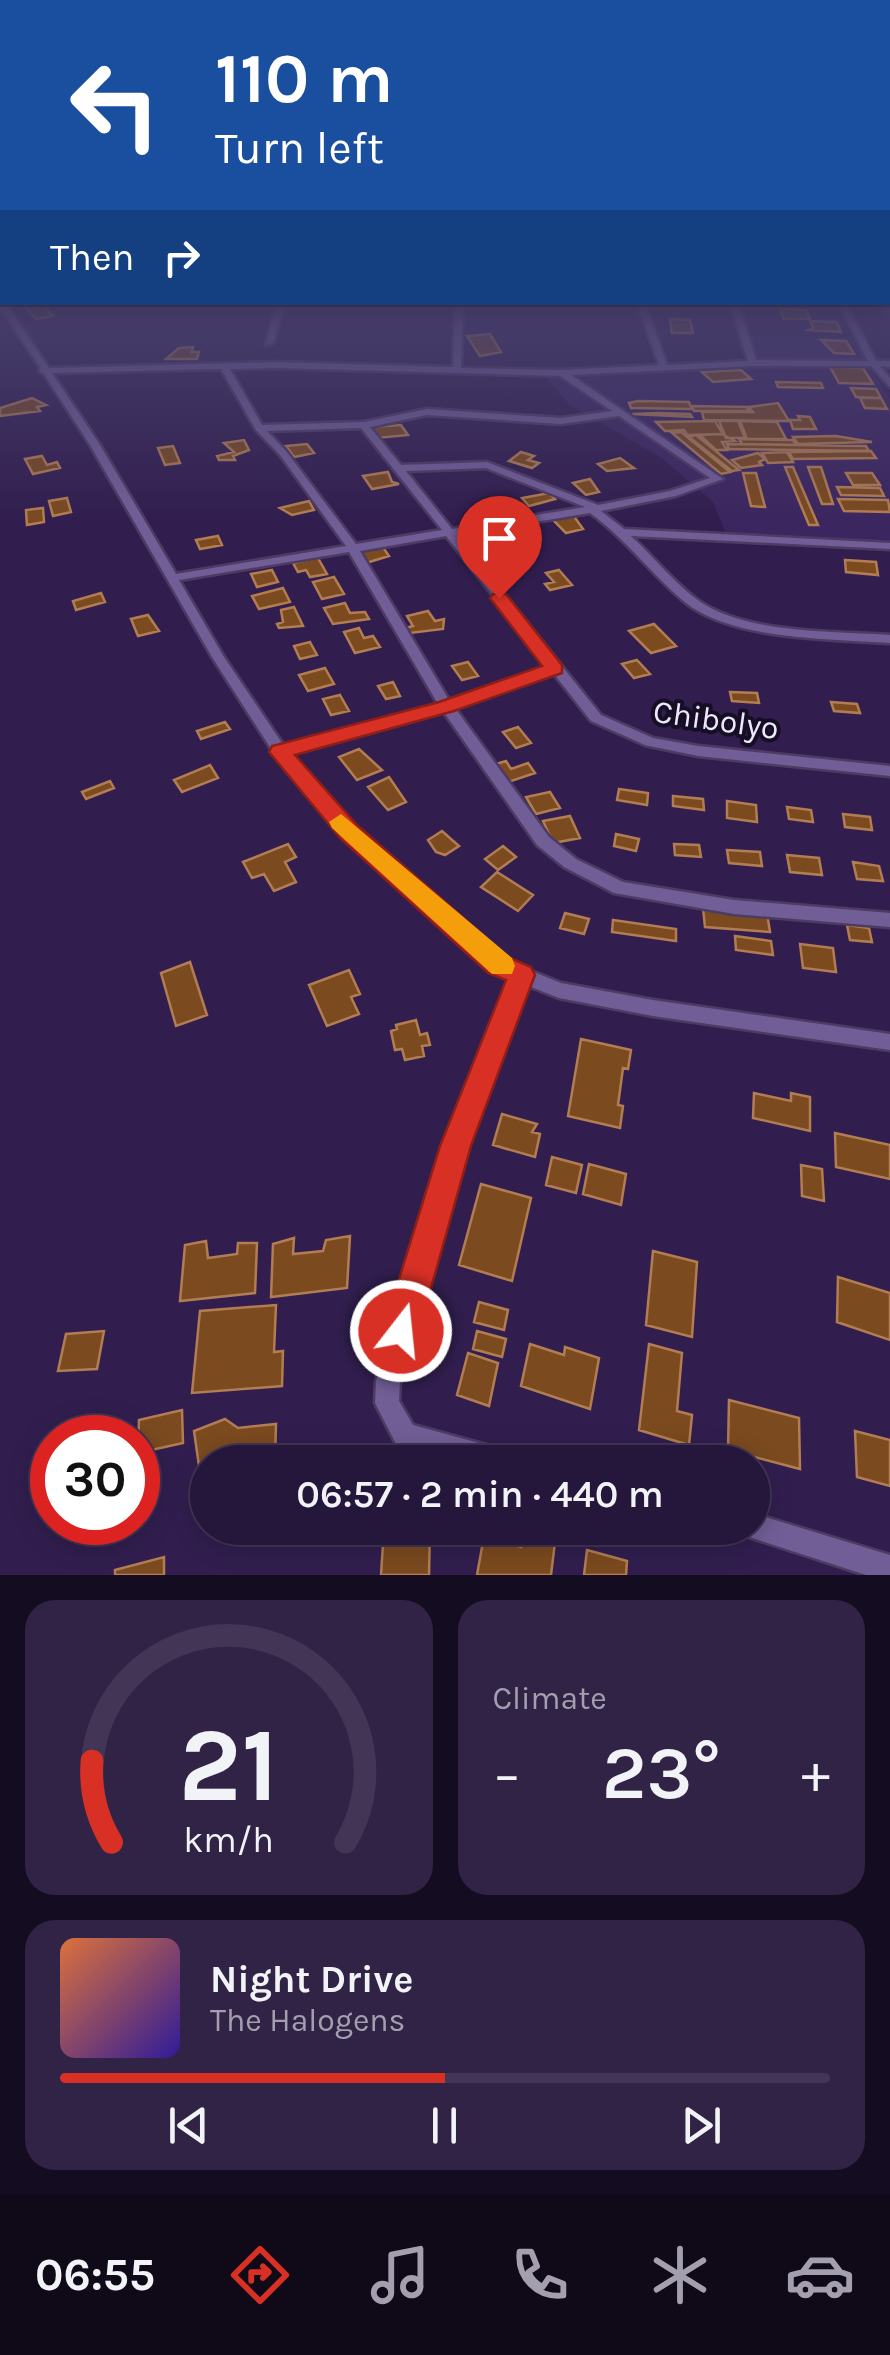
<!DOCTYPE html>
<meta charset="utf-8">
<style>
:root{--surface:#25163b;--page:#312346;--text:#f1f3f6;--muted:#a39faf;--line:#423555;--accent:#d93025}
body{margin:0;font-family:Karla,sans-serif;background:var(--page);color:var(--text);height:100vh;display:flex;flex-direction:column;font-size:38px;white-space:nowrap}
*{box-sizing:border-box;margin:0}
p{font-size:32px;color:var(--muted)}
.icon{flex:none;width:55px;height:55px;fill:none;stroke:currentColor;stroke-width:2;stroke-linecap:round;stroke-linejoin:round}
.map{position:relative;height:1575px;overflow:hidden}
.drawer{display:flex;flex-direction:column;gap:25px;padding:25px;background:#140c20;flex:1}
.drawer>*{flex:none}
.banner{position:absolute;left:0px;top:0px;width:890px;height:305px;box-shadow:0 5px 25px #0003,0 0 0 2px var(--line);background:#1a4fa0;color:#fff;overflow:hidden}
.speed{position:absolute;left:30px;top:1415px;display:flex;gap:20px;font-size:50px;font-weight:700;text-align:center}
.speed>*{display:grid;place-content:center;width:130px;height:130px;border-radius:50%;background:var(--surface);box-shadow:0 5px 25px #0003,0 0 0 2px var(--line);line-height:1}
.speed .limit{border:15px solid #d22;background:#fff;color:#111}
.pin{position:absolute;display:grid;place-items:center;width:85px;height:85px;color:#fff;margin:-102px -42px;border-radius:50% 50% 50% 0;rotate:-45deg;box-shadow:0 0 10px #0007}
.pin .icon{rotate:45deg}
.me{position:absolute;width:110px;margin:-55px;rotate:16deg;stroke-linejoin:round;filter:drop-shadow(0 0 8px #0008)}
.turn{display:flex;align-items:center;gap:35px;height:210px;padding:0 50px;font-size:45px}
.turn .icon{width:130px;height:130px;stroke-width:2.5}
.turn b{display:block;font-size:70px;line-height:85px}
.then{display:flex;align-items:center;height:95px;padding:0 50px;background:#0003;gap:20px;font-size:38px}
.big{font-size:75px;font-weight:600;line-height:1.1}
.drawer .widget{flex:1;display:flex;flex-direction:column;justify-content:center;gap:15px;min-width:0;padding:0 35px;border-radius:30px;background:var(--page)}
.drawer .dial{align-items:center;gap:0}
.dial svg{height:260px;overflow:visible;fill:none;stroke:var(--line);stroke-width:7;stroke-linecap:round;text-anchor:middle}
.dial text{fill:var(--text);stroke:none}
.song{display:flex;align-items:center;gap:30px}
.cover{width:120px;height:120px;border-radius:15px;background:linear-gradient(135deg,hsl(20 70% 55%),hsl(250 70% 35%))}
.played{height:10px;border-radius:5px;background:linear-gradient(90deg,var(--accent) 50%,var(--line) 50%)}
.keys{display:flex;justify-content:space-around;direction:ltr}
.heat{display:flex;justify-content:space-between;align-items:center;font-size:55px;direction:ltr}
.drawer .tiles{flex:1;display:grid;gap:25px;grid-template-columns:1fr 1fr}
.widget:last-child{grid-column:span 2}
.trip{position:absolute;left:190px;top:1445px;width:580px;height:100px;border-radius:50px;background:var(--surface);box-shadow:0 5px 25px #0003,0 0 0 2px var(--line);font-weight:600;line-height:100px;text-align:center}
.tabs{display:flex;height:160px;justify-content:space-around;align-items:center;background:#0f0918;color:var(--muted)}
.tabs .icon{width:70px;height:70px}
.tabs .current{color:var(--accent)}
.tabs b{font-size:45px;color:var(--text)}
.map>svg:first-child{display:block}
.built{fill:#3c265f}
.building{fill:#7b4a1f;stroke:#b27d52;stroke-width:2.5}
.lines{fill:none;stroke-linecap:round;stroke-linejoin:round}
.minor-casing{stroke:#4d3b64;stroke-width:5}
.minor{fill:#715e96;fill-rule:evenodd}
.route{fill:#d93025;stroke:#8d1f18;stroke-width:2.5}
.slow{fill:#f59e0b}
.labels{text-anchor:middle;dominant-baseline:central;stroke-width:8;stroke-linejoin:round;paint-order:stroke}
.street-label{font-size:32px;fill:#ede8fb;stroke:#160e24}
</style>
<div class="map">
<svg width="890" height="1575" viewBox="0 0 890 1575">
<rect width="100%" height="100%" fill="#311e4f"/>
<path class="built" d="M735 337 852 338 890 399V548L727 536 713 502 663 459 569 404 540 371 745 359Z"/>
<path class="building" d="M43 305 53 316 36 319 26 308Z
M780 309 806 310 810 319H784Z
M670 319 690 320 693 333H672Z
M810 321 837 322 841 332 809 330 813 328Z
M490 334 501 352 480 356 467 336Z
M821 340 846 341 854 354 834 353Z
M193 347 192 352H199L197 359H166L179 348Z
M830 367 863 368 873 384 839 383Z
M741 370 751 379 713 382 702 372Z
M776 382 821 383 823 388 778 387Z
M851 388 876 389 881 398 856 397Z
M32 398 46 405 37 407 40 411 0 416V408Z
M860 398H881L887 409 865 408Z
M638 401 689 402 692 409 631 408 629 403Z
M778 403 789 421 704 420 702 412H753L749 407Z
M692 406 747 407 749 411H694Z
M658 413 690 414 692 417 632 414Z
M798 416 810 417 816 429H793L790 420H800Z
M715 421 723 434 687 435 684 430 665 431 656 422Z
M719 421H738L745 438H726Z
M740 421 777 422 786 439H747Z
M401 425 408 435 377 438 370 427Z
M681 432 730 472 721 474 672 433Z
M722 434 735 441 722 442 727 450H716L700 435Z
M696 435 739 470 732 471 689 437Z
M836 436 872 442 798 444 793 437Z
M739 439 793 440 796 445 742 444Z
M244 440 249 450 233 456 235 460H219L217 456 234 452 224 443Z
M307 444 314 453 294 457 286 446Z
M727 444 866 446 869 451 729 449Z
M173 446 180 463 165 465 158 448Z
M871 451 876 458 793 459 789 452Z
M521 452 534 456 528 460 539 463 532 468 509 461Z
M787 452 793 462 768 463 762 453Z
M758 453 765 459 759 462 762 465 741 468 732 460Z
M42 456 47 465 57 462 60 468 33 474 25 459Z
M620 458 634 468 607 471 598 464Z
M785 467H793L818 525H809Z
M808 467H821L833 504H822Z
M388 472 392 482 399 484 372 489 363 476Z
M743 473H756L765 507 751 506Z
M846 473H872L880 485H853Z
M590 479 599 492 586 495 573 483Z
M837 487 880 488 884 496 841 495Z
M549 493 555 499 529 506 522 498Z
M67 498 71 512 53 516 49 501Z
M838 499 888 500 890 512 844 511Z
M309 501 314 510 292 515 280 508Z
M43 508 44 522 27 525 26 510Z
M573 515 583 529 566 533 553 520Z
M218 536 222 545 200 549 196 540Z
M382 546 389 556 366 563 358 551Z
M318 558 327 574 310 577 306 570 298 572 293 563Z
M845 560 876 562 878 575 846 572Z
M272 570 278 582 257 587 251 574Z
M559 570 572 585 550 590 545 584 554 582 546 573Z
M334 577 344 594 322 599 313 582Z
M283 588 290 602 259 609 252 596Z
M101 593 105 602 76 610 73 601Z
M345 603 350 613 365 612 369 619 333 624 324 608Z
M294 607 303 626 279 628 277 624 283 622 281 610Z
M428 611 435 621 444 619 443 629 410 633 406 628 413 626 407 616Z
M148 615 159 631 138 636 131 619Z
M654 624 676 646 651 653 629 631Z
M359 628 364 638 373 636 380 647 355 653 344 632Z
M310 642 317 655 300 659 294 646Z
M637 660 650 674 634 678 622 664Z
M468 662 478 676 462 680 452 666Z
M325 668 334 684 308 691 299 675Z
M393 682 400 696 386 699 378 686Z
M730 692 757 693 759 703 732 701Z
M340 695 349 711 331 715 323 699Z
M831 702 857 704 860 713 834 711Z
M225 722 230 729 201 739 197 731Z
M518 727 531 743 516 748 503 732Z
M359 749 382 770 357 780 339 757Z
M506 761 511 769 528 763 535 773 508 782 496 764Z
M210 765 218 778 182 792 174 780Z
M389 777 406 802 388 810 368 787Z
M110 781 114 788 86 799 82 792Z
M619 789 648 793 647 805 617 800Z
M550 792 560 808 536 814 526 797Z
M673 796 703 799 704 810 673 806Z
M727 801 756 805 757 822 727 818Z
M787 807 811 810 813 822 789 819Z
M843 814 870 817 872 830 845 827Z
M570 816 580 838 553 843 543 821Z
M442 831 459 846 445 855 436 852 428 840Z
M616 834 639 839 636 851 614 846Z
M288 844 296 857 285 862 296 882 274 891 264 874 252 878 243 862Z
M674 844 699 845 701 857 675 855Z
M503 846 516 857 498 870 485 859Z
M727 850 760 852 762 866 729 863Z
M787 855 819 858 822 875 790 872Z
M853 862 879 866 883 881 857 879Z
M497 872 533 895 518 911 481 887Z
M703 908 767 913 770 932 705 927Z
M565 913 589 919 584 934 560 928Z
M613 920 676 929V941L612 932Z
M847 925 869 928 872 942 850 940Z
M735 936 771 941 773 955 736 950Z
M800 944 833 948 836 972 803 968Z
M190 962 207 1015 176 1026 161 973Z
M349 970 360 994 351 997 359 1014 327 1026 309 985Z
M416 1020 420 1035 427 1033 430 1045 422 1046 424 1056 405 1060 402 1049 395 1050 391 1031 397 1029 396 1025Z
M581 1039 631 1050 628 1069 623 1068 618 1105 623 1106 620 1128 568 1116Z
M754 1093 791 1101V1093L810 1097V1131L753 1118Z
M502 1114 537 1124 532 1132 540 1134 535 1157 493 1145Z
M835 1133 890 1145V1179L836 1167Z
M552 1157 582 1165 576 1193 546 1185Z
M589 1164 626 1174 621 1205 583 1194Z
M801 1165 822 1169 824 1201 802 1196Z
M481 1184 531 1198 512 1281 459 1265Z
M350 1236 347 1288 271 1297 273 1244 294 1238 293 1254 323 1251 326 1240Z
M206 1241 208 1258 237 1254 238 1243H257L255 1293 180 1301 185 1245Z
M653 1251 697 1262 692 1337 646 1325Z
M838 1277 890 1293V1340L837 1322Z
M479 1302 508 1310 504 1330 474 1322Z
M276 1305 274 1352 283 1351 282 1386 192 1393 200 1311Z
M104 1331 97 1369 58 1371 66 1334Z
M477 1331 506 1339 502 1357 473 1349Z
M530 1344 564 1355 565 1347 599 1358 590 1409 521 1386Z
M649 1344 682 1353 677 1411 692 1415 689 1445 639 1430Z
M468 1353 498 1363 489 1406 457 1395Z
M729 1400 799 1418 800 1469 728 1450Z
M182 1410 183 1443 138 1453 139 1420Z
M225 1419 238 1428 276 1424 275 1459 208 1462V1486L202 1487 194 1431Z
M855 1431 890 1440V1486L857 1477Z
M384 1528H430L429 1575H381Z
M523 1532 555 1542 551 1575H477L484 1536 521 1547Z
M587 1550 627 1561 626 1575H584Z
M164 1557V1575H115V1570Z"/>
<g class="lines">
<defs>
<path id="minor" d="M0 299 5 302 49 368 277 362 453 367 455 302H463L461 368 562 370 659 365 637 302H645L667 365 748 361 730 302H738L756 360 868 361 838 302H845L876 361H890V367L880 366 890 378V387L871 366H753L571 375 723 479 676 496 601 511 624 529 890 543V549L631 536C654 557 674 583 699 601 747 634 833 631 890 635V643C832 639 733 640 686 603 652 575 626 539 590 513L457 535 601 715 653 738 698 746 890 766V776L698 756 645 745 591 721 554 674 455 708 549 837 576 859 623 882 734 900 890 913V927L734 914 614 893 564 867 537 845 443 711 290 754 355 828 504 960 561 983 653 1000 890 1034V1050L653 1016 559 998 526 985 465 1146 400 1381 399 1401 413 1425 501 1449 510 1453 514 1462H458L396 1444 375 1403 376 1381 445 1146 511 978 492 970 343 836 275 755 212 657 90 445 44 374 39 371 41 369 0 307ZM277 368 560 376 612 411 561 418 427 409 364 422 262 425 230 369ZM221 369 256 430 280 455 346 546 176 574 100 445 52 373ZM427 415 561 424 619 416 710 478 670 491 598 505 487 462 401 465 370 427ZM361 428 442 530 356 544 286 451 267 431ZM486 468 585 507 452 529 406 471ZM446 536 548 666 449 700 360 551ZM349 552 438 704 284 746 224 657 179 580Z
M283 302H290L281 315 273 343 266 345 273 315Z
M752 1513 890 1555V1575H866L743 1535 739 1528H752Z"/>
</defs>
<use href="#minor" class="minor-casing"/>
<use href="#minor" class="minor"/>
</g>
<linearGradient id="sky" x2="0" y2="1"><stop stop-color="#1b102b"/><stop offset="0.57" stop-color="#48416e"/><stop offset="1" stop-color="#48416e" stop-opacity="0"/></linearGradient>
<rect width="890" height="520" fill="url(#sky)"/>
<path class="route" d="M493 594H506L562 665V673L454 711 295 755 357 825 508 957 531 967 535 975 471 1146 419 1331 414 1344 401 1349 388 1344 383 1331 440 1146 506 980 488 973 340 838 269 752 272 746 439 702 542 666 490 598Z"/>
<path class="slow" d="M341 814 512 958 515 966 512 974H492L332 828 329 822Z"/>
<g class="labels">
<g class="street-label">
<text transform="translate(716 720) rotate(8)">Chibolyo</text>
</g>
</g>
</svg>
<div class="speed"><div class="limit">30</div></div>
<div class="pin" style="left:499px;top:598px;background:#d93025"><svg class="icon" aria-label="arrive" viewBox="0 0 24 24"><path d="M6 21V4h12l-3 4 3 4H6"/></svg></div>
<svg class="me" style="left:401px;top:1331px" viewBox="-20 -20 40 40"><circle r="17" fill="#d93025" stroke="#fff" stroke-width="3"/><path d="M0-11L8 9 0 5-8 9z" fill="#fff"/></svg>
<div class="trip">06:57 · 2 min · 440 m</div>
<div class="banner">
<div class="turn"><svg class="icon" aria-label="left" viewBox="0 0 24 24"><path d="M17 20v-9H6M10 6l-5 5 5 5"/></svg><div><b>110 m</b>Turn left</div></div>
<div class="then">Then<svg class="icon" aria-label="right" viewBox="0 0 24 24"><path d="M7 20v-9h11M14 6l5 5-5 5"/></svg></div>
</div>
</div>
<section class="drawer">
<div class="tiles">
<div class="widget dial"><svg viewBox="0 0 100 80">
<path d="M14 69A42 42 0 1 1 86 69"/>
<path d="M14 69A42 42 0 0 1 8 44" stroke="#d93025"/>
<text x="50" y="56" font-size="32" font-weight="700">21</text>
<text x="50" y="72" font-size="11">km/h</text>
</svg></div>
<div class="widget"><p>Climate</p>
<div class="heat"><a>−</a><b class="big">23°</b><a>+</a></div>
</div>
<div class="widget">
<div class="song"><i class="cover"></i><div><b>Night Drive</b><p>The Halogens</p></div></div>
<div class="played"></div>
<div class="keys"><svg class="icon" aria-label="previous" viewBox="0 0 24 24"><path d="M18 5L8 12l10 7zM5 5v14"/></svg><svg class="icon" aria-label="pause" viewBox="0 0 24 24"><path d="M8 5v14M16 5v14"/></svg><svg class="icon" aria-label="next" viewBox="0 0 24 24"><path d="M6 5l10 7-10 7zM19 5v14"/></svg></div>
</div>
</div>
</section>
<nav class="tabs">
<b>06:55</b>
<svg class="icon current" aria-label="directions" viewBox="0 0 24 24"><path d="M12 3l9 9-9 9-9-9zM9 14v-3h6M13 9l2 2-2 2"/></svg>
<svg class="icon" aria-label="music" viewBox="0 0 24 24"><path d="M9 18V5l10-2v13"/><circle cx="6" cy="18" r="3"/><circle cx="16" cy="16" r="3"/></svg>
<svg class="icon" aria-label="phone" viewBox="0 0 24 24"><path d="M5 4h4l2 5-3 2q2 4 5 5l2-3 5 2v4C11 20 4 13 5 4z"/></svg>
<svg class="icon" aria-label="climate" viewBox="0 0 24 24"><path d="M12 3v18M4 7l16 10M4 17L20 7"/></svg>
<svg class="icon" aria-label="car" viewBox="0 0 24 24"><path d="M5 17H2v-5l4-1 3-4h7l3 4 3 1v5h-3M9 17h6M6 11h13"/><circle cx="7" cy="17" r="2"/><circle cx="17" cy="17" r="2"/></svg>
</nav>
